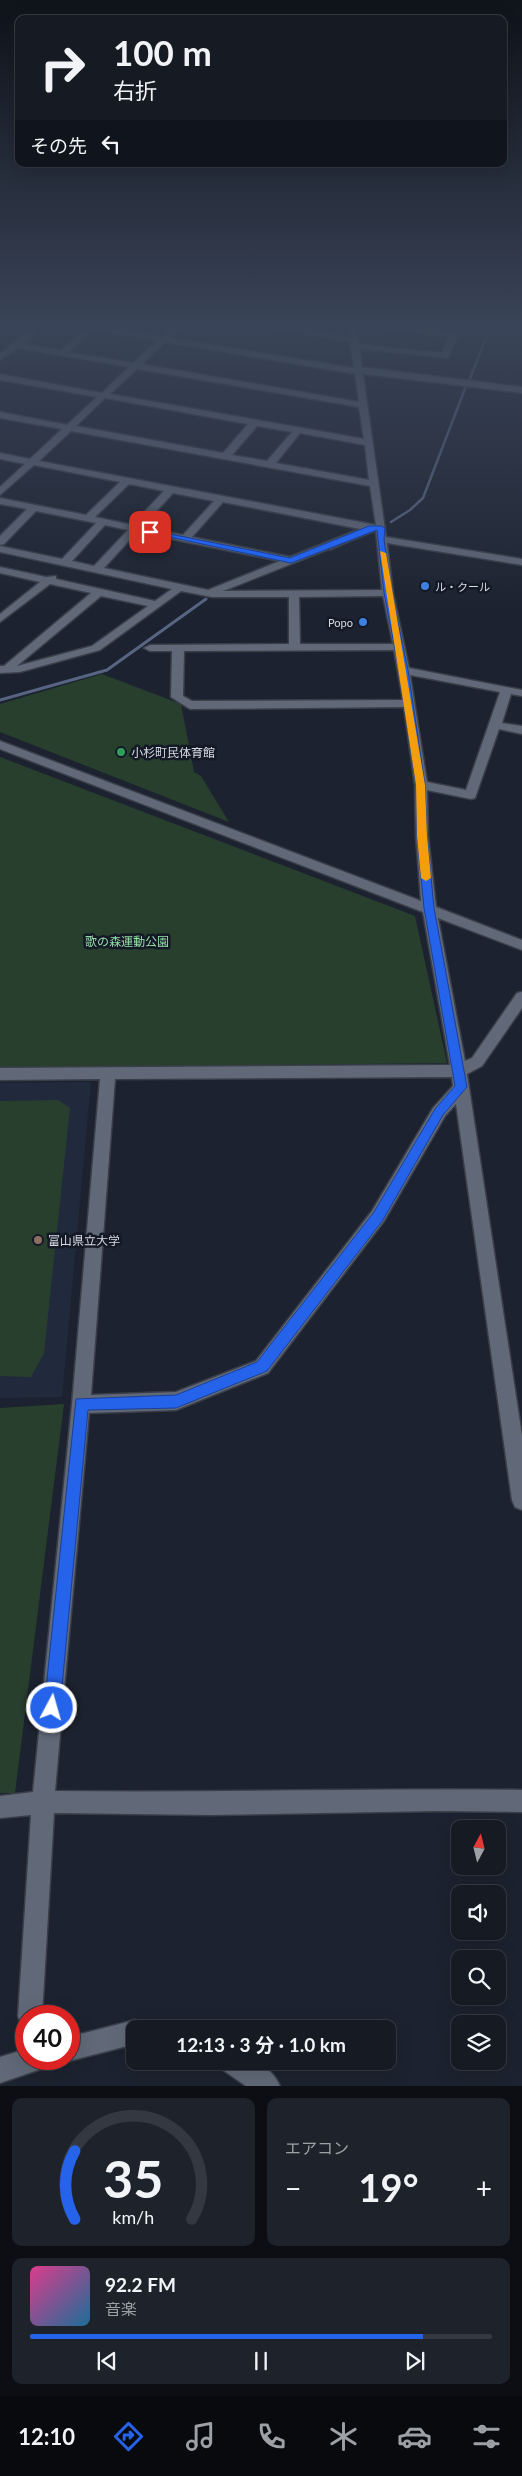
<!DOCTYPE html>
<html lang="ja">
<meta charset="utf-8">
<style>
:root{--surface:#151a23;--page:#1e232b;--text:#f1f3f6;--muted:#9da1a6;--line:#343841;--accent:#2563eb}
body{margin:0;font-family:Lato,"Noto Sans JP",sans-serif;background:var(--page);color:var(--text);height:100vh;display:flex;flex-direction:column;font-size:19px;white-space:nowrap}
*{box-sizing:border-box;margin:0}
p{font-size:16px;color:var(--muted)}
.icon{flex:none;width:28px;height:28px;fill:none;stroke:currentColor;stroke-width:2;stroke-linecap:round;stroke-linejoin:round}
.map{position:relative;height:2086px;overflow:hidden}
.sheet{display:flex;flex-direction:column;gap:12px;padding:12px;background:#0c0e13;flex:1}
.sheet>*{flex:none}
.top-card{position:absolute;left:15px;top:15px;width:492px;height:152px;border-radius:10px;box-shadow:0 5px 20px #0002,0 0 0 1px var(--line);background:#151a23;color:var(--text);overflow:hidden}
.needle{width:32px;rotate:7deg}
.controls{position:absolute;left:451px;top:1820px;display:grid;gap:10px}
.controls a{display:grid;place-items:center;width:55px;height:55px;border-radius:10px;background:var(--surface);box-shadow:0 5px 20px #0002,0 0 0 1px var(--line);font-size:25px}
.speed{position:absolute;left:15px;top:2005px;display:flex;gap:10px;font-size:25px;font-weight:700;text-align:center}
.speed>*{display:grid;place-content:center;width:65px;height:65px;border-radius:50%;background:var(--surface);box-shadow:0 5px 20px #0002,0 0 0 1px var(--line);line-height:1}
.speed .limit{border:8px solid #d22;background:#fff;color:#111}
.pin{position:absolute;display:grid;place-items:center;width:42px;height:42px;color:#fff;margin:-21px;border-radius:10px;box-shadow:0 2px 8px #0006}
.me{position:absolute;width:55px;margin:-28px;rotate:6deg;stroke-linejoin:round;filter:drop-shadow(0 0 4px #0008)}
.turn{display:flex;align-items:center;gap:18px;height:105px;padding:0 15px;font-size:22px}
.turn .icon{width:65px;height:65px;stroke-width:2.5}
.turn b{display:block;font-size:35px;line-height:42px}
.then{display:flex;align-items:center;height:48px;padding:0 15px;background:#0003;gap:10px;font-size:19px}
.big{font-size:38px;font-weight:700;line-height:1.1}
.sheet .tile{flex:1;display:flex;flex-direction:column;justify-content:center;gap:8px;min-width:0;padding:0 18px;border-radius:10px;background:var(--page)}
.sheet .dial{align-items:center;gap:0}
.dial svg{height:130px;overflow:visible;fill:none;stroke:var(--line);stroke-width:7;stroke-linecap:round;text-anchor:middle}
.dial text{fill:var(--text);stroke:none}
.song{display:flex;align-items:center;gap:15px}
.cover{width:60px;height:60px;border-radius:8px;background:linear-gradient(135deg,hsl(330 70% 55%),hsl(200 70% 35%))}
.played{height:5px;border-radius:2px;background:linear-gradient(90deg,var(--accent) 85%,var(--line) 85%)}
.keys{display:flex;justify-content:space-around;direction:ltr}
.heat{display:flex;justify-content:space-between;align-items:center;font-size:28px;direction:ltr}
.sheet .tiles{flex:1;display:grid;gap:12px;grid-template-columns:1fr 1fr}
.tile:last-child{grid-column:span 2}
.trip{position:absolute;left:126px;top:2020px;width:270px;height:50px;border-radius:10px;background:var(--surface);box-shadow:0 5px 20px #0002,0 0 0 1px var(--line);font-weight:700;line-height:50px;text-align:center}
.menu{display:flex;height:80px;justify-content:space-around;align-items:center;background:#080a0e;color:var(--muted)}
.menu .icon{width:35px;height:35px}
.menu .on{color:var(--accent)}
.menu b{font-size:22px;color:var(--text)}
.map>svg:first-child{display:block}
.built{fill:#212a3c}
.green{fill:#283f2e}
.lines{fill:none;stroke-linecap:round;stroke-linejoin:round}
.stream-far1{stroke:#576583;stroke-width:2.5}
.stream{stroke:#576583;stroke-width:3}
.minor-casing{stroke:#393e48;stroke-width:3}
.minor{fill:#616978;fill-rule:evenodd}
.route{fill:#2563eb;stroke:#184099}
.slow{fill:#f59e0b}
.shop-dot{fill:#3f7fe0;stroke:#131925;stroke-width:2}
.leisure-dot{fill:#2e9e5b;stroke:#131925;stroke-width:2}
.education-dot{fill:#8d6e63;stroke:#131925;stroke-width:2}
.labels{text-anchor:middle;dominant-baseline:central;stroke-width:5;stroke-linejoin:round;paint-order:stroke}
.far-poi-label{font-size:11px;fill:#d7dbe4;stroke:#131925;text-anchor:start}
.poi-label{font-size:12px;fill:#d7dbe4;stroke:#131925;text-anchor:start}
.park-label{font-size:12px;fill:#98deaa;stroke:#131925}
</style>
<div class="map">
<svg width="522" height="2086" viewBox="0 0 522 2086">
<rect width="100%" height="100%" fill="#1c222f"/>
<path class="built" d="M91 1082 62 1397 0 1398V1083Z"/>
<path class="green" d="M102 674 181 704 194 772 201 776 229 822 0 732V704Z
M0 757 415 916 447 1063 0 1068Z
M58 1100 70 1108 44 1353 31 1377 0 1376V1101Z
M64 1404 15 1793H0V1408Z"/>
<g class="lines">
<path class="stream-far1" d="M469 381 491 325
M391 522 410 510 423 498 466 386
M357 537 361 535"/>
<path class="stream" d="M330 549 360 536
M0 700 107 670 206 599"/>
<defs>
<path id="minor" d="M36 325H45L23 344 61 350 86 329 72 325H93L162 337 174 325H183L170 338 354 368 350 342 260 325H281L350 337 348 325H356L359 344 442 353 449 337 366 325H394L454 333 458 335 448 358 360 349 362 367 522 387V393L363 374 386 537 522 559V565L387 543 393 593 409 668 522 690V696L511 694 502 723 522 726V734L499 729 475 798 471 799 427 790 428 836 436 907 522 940V950L438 918 465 1061 472 1058 517 993 522 992V1008L482 1066 467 1074 522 1436V1510L515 1507 512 1500 456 1104 445 1116 384 1221 268 1373 176 1410 89 1413 55 1791C211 1793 366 1788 522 1790V1812L436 1811 211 1815 54 1813 42 2016H26V2027L21 2025 18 2016 31 1815 0 1818V1796L33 1792 72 1404 100 1079 0 1080V1068L450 1065 423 912 0 749V741L421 901 416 836 415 785 404 707 190 709 171 697 172 651H150L144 648 150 645 289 644V597H212L181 591 100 650 20 672 0 673V666H4L91 593 50 584 0 622V614L40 582 0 573V567L46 577 56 576V579L155 601 172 589 0 552V546L62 559 96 523 36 511 4 544 0 545V536L27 509 0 504V498L86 515 120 482 34 465 0 495V487L25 464 0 459V453L30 459 62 429 0 418V412L67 425 97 397 0 380V374L102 393 129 367 18 348 0 360V354ZM94 330 157 341 133 363 69 352ZM165 342 355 374 359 402 142 364ZM137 369 359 407 364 439 110 394ZM105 398 248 424 223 453 76 426ZM257 426 292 432 267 461 232 455ZM71 431 370 486 376 525 39 461ZM300 433 365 445 369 480 276 463ZM129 484 164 491 132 525 95 517ZM173 493 214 501 183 535 142 527ZM223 502 360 529 290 557 192 537ZM105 525 128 530 94 566 72 561ZM374 531H376L382 590 223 591ZM137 532 280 561 208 590 104 568ZM101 596 148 606 92 646 17 666ZM383 596 393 644H300L299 597ZM394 650 403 700 192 701 183 696 184 651ZM410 675 500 692 466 790 427 782ZM452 1077 453 1086 433 1108 372 1211 256 1361 176 1392 91 1395 115 1079Z
M135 2020 144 2023 146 2029H135V2044L69 2061 63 2059H69V2037Z
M26 2049V2059H47L44 2068 0 2083V2057Z
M220 2061C244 2061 268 2059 280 2086H246L223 2070Z"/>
</defs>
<use href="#minor" class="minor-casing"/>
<use href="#minor" class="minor"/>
</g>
<linearGradient id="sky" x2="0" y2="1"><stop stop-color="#0f131a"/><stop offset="0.53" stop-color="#3a4458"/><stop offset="1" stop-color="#3a4458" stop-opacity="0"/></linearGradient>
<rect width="522" height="617" fill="url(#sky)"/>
<path class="route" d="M369 526H381L385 528 384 540 392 593 408 670 425 785 427 836 434 908 467 1087 443 1115 383 1220 267 1371 176 1408 88 1410 60 1708 58 1713 52 1716 46 1713 44 1708 76 1399 176 1395 257 1362 374 1212 435 1109 455 1086 424 908 417 836 416 785 399 670 384 593 377 530 291 563 146 532 150 530 290 558Z"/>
<path class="slow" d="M380 551 386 553 425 785 427 836 431 878 426 881 421 878 417 836 416 785Z"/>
<g class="shop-dot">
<circle cx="425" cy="586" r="5"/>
<circle cx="363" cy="622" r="5"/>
</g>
<circle class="leisure-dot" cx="121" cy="752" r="5"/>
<circle class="education-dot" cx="38" cy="1240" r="5"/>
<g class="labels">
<g class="far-poi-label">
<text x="435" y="586">ル・クール</text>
<text x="353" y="622" text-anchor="end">Popo</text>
</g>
<g class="poi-label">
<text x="131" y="752">小杉町民体育館</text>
<text x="48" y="1240">富山県立大学</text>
</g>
<g class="park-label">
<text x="127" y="941">歌の森運動公園</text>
</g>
</g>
</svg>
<div class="controls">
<a><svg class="needle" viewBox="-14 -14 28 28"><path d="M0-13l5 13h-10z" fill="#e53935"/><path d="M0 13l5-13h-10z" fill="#9da1a6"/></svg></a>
<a><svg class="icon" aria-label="sound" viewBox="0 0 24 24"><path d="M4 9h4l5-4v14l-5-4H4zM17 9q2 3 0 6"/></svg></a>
<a><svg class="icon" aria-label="search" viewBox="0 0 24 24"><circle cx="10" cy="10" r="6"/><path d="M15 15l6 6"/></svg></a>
<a><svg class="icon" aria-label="layers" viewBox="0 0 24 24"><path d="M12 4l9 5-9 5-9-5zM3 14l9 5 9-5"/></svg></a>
</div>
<div class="speed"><div class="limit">40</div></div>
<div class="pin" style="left:150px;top:532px;background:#d93025"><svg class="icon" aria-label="arrive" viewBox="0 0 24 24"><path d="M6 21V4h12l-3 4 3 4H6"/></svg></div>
<svg class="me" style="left:52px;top:1708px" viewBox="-20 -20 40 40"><circle r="17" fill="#2563eb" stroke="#fff" stroke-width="3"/><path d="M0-11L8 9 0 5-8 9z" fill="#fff"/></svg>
<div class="trip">12:13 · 3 分 · 1.0 km</div>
<div class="top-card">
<div class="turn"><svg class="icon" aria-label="right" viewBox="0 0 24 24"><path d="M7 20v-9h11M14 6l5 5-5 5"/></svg><div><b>100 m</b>右折</div></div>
<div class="then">その先<svg class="icon" aria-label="left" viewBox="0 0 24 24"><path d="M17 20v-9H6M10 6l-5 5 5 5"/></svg></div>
</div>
</div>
<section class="sheet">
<div class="tiles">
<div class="tile dial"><svg viewBox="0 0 100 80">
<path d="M14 69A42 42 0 1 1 86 69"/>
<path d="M14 69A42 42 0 0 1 14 27" stroke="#2563eb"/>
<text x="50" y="56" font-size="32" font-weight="700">35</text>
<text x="50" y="72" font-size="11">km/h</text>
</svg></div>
<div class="tile"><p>エアコン</p>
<div class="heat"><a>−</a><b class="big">19°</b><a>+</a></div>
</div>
<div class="tile">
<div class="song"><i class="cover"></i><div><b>92.2 FM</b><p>音楽</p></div></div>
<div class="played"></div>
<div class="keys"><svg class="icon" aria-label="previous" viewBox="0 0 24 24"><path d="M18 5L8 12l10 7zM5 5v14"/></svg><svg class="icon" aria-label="pause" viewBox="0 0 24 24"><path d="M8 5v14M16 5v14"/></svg><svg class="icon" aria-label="next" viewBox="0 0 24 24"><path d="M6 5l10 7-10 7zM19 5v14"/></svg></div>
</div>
</div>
</section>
<nav class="menu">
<b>12:10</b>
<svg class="icon on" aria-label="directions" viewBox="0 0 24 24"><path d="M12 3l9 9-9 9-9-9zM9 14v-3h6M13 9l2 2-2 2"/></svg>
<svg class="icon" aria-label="music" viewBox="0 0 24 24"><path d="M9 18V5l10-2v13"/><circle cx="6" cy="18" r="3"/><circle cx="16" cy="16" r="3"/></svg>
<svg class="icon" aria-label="phone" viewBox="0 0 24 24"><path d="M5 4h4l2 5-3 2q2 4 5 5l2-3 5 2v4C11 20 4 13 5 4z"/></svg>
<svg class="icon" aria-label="climate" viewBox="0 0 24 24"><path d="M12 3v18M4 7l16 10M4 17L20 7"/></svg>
<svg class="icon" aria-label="car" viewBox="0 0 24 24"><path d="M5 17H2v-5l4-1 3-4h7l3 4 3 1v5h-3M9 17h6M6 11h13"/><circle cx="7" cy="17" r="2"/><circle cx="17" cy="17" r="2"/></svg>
<svg class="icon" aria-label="filters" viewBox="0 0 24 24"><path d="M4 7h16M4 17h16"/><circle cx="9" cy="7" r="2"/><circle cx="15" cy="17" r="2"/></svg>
</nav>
